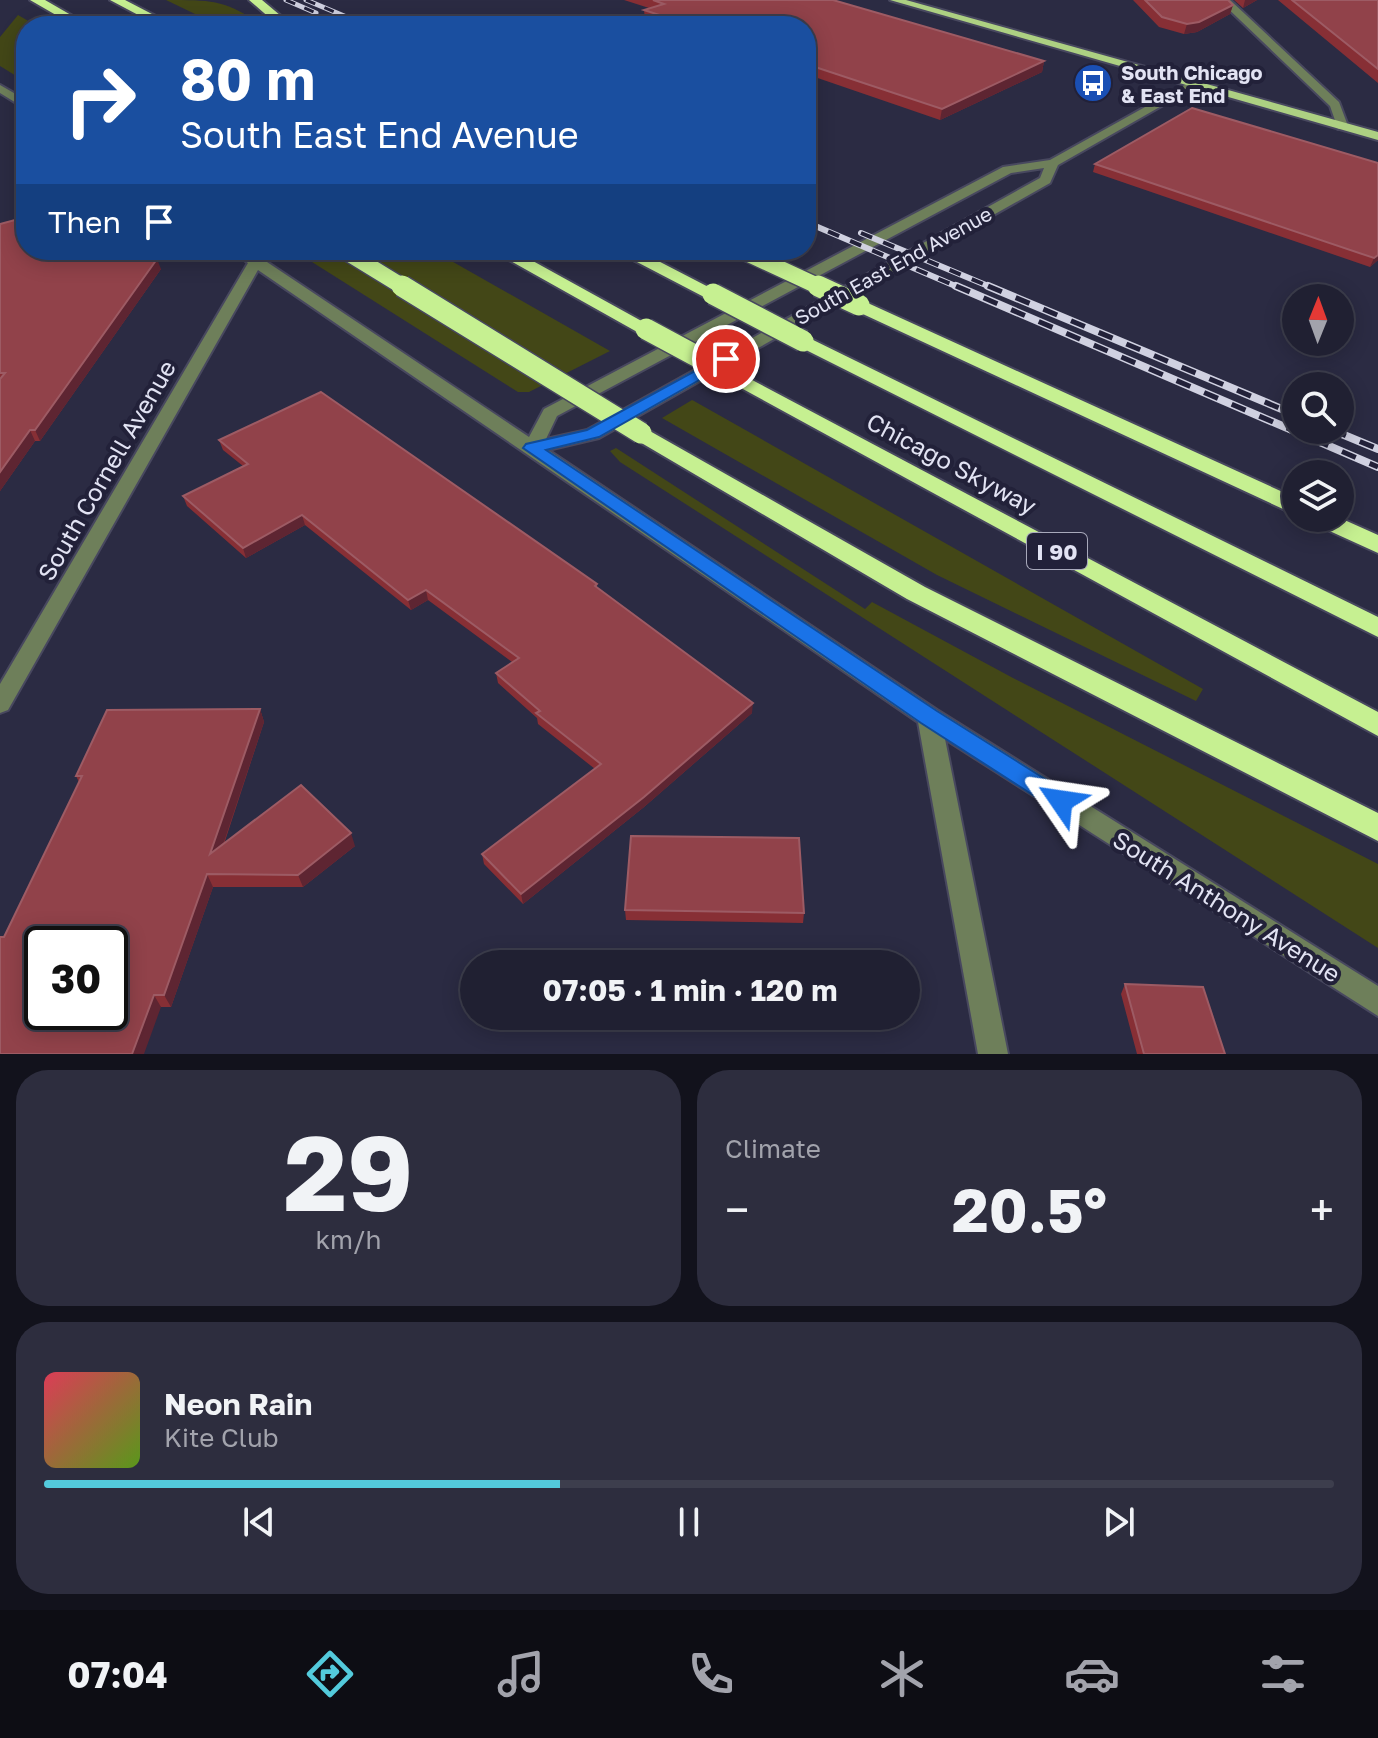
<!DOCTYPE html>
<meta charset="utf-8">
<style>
:root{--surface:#202032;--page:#2d2d3e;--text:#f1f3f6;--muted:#a2a3ac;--line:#3d3e4d;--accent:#53cadc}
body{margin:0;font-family:"Golos Text",sans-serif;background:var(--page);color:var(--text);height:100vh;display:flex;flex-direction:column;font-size:30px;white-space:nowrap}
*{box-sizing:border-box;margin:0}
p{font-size:26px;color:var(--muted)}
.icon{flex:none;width:44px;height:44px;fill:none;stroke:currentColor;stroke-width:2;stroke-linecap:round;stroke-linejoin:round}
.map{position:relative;height:1054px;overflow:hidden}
.panel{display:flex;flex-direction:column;gap:16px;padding:16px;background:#12121c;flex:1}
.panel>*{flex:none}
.hud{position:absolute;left:16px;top:16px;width:800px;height:244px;border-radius:32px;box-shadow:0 4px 20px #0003,0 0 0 2px var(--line);background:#1a4fa0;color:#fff;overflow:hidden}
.needle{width:52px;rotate:1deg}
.controls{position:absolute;left:1282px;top:284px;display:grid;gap:16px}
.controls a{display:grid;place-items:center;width:72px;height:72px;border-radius:50%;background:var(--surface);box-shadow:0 4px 20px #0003,0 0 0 2px var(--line);font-size:40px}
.speed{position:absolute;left:24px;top:926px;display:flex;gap:16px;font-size:40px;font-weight:700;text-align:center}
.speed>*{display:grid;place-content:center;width:104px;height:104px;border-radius:50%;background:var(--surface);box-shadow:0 4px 20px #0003,0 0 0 2px var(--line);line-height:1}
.speed .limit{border:4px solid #111;border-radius:12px;background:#fff;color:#111}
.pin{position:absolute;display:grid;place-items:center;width:68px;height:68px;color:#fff;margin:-34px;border:4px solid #fff;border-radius:50%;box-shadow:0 2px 8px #0007}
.me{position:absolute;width:88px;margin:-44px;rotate:302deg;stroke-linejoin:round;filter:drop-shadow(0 0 6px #0008)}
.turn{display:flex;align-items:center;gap:28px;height:168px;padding:0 32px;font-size:36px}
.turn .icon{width:104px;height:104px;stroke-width:2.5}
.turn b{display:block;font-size:56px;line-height:68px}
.then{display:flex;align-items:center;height:76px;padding:0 32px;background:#0003;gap:16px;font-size:30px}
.big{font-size:60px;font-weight:700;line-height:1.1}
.panel .widget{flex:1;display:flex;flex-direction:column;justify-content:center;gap:12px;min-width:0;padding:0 28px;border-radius:32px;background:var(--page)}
.panel .dial{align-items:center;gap:0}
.dial b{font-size:104px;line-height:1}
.song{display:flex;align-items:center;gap:24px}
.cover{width:96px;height:96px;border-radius:12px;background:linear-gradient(135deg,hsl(350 70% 55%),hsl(90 70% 35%))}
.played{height:8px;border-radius:4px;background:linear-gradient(90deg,var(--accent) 40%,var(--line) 40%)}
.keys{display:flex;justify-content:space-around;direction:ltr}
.heat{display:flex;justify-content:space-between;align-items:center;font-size:44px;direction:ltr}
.panel .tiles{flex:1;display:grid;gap:16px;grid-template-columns:1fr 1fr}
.widget:last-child{grid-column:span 2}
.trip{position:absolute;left:460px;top:950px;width:460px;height:80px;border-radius:40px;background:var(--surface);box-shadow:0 4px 20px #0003,0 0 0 2px var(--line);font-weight:700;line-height:80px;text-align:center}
.dock{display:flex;height:128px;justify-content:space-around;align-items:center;background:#0d0d14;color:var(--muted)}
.dock .icon{width:56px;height:56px}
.dock .active{color:var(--accent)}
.dock b{font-size:36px;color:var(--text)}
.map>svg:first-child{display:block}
.green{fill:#434717}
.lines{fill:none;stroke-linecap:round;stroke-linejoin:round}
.minor-casing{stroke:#48485f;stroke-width:4}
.major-casing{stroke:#48485f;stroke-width:4}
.highway-casing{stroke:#48485f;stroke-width:4}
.minor{fill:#6e7f5a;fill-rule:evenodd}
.major{fill:#add082;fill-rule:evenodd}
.highway{fill:#c6f091;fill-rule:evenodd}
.rail-far2-casing{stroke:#d0d1e1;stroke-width:5}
.rail-far1-casing{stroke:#d0d1e1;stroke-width:6}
.rail-casing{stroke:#d0d1e1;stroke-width:8}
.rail-far2{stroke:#222139;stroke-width:3;stroke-dasharray:10;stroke-linecap:butt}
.rail-far1{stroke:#222139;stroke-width:4;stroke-dasharray:12;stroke-linecap:butt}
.rail{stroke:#222139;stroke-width:5;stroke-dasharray:15;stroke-linecap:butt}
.highway-bridge-far1-casing{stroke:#48485f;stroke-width:19;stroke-linecap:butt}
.highway-bridge-casing{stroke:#48485f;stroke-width:24;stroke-linecap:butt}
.highway-bridge-far1{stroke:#c6f091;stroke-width:16}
.highway-bridge{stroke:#c6f091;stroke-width:21}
.wall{fill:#872f35}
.shaded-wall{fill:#5e2532}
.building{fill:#91424a;stroke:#9d5b64;stroke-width:2;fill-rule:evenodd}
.route{fill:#1a73e8;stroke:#114b97;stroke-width:2}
.labels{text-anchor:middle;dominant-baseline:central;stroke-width:8;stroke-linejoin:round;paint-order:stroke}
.far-poi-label{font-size:20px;font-weight:bold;fill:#e2e3f3;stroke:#222139;text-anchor:start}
.far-street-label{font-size:20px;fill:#e2e3f3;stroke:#222139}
.shield{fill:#222139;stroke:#a8a9bb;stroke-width:2}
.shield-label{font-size:22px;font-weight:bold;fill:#e2e3f3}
.street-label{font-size:24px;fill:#e2e3f3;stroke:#222139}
</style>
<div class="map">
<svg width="1378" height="1054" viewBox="0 0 1378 1054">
<rect width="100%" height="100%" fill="#2b2b43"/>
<path class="green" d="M166 0C214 0 225 0 264 26H220Z
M18 15 37 26H26V82L0 66V37Z
M293 250H432L610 351 529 392H518Z
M692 400 694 401 1203 689 1196 701 937 575 662 418Z
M616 448 865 609 872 602 1013 678 1378 864V948L620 462 610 451Z"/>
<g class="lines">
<defs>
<path id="minor" d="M1219 0H1230L1339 102 1348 126 1346 129H1338L1330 106Z
M1190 82 1200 84 1058 165 1050 183 599 438 548 450 937 710 1378 986V1016L945 739 1008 1054H978L918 722 258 270 8 710 0 713V684L248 263 232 250H249L529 437 544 409 1003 167 1050 160ZM1044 168 1040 178 587 430 546 439 557 416 1011 173Z
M0 85 26 100V109L0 93Z"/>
<path id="major" d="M890 0H906L1378 132V140Z"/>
<path id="highway" d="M30 0H45L90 26H75Z
M110 0H125L175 26H159Z
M249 0H262L293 26H279Z
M491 250H513L656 329 653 333H639Z
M614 250H637L722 294 720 298H706Z
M859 299 1296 498V515L852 309 850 305 852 301Z
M803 335 1378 617V637L796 345 793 341Z
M737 372 1378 712V736L730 382 727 378Z
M641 426 925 587 1378 813V841L907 599 633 438 630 433 633 428Z
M1308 518H1340L1378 535V553L1312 523Z"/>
</defs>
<use href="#minor" class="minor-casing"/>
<use href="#major" class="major-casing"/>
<use href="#highway" class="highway-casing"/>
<use href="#minor" class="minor"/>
<use href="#major" class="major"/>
<use href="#highway" class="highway"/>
<defs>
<path id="rail-far2" d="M286 0 316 13
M306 0 368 26"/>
<path id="rail-far1" d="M806 222 960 288
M861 233 993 288"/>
<path id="rail" d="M956 286 1378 467
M988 286 1296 415
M1332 430 1378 449"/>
</defs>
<use href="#rail-far2" class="rail-far2-casing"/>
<use href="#rail-far1" class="rail-far1-casing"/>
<use href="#rail" class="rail-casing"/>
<use href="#rail-far2" class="rail-far2"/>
<use href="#rail-far1" class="rail-far1"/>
<use href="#rail" class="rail"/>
<defs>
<path id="highway-bridge-far1" d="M343 250 405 288
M740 250 822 288"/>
<path id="highway-bridge" d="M402 286 641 433
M818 286 859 305
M713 294 803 341
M646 329 737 378"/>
</defs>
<use href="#highway-bridge-far1" class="highway-bridge-far1-casing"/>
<use href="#highway-bridge" class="highway-bridge-casing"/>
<use href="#highway-bridge-far1" class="highway-bridge-far1"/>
<use href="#highway-bridge" class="highway-bridge"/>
</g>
<path class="wall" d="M624 0H833L1044 61 1042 72 940 120 806 74V26H663L645 20 644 10 649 8Z
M1133 0H1228L1233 5 1230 14 1197 32 1184 34 1159 27Z
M1234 0H1257L1243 8Z
M1278 0H1378V83Z
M1378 163V260L1370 267 1093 172 1095 164Z
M0 224 161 269 40 441H35L0 491Z
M219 440 597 584V587L752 713 644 807 523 904 484 864 482 854 595 769 538 724 537 718 498 683 496 673 512 662 428 600 411 610 305 525 246 558 187 506 183 496 243 466 223 450Z
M260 709 264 722 224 844 355 846 303 887H213L171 1007H161L4 937 79 782 76 776Z
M625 910 804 913 803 923 626 920Z
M1125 984 1225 1054H1137L1121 994Z"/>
<path class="shaded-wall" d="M1245 0H1257L1243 8Z
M1233 5 1230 14 1197 32 1184 34 1187 24Z
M1044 61 1042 72 940 120 942 109Z
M1378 255V260L1370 267 1374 258Z
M157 259 161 269 40 441 35 430Z
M30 430 35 441 0 491V472Z
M302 515 305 525 246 558 243 548Z
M426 590 428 600 411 610 408 600Z
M753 703 752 713 644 807 523 904 521 894Z
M260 709 264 722 216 866 210 854Z
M351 833 355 846 303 887 298 875Z
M207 874 213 887 171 1007 164 995Z
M154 995 161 1007 144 1054H132Z"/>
<path class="building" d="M653 0H833L1044 61 942 109 806 64V26H693L644 10 664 4Z
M1145 0H1228L1233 5 1199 22 1187 24 1162 17Z
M1292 0H1378V69Z
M1192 108 1378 163V255L1374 258 1095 164Z
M26 217V250H146L157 259 35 430H30L0 472V379L5 373H0V224Z
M321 392 597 584 595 586 753 703 644 797 521 894 482 854 601 764 536 713 540 711 496 673 519 658 426 590 408 600 302 515 243 548 183 496 248 464 219 440Z
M260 709 210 854 301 785 351 833 298 875 207 874 164 995H154L132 1054H0V937H4L82 776H76L107 710ZM42 944H110V1012H42Z
M631 836 799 838 804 913 625 910Z
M1125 984 1203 987 1225 1054H1144Z"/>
<path class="route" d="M726 354 733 359 731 362 599 437 546 450 937 711 1069 794 1073 801 1069 808 1061 810 1053 808 921 723 523 448 526 444 587 430Z"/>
<defs>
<symbol id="bus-disc" viewBox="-11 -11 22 22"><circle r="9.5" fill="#1a4fb4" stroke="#222139"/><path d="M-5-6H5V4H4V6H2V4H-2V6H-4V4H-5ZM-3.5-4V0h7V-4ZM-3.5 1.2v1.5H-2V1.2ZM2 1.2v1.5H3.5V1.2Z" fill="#fff"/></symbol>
</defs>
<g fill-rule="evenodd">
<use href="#bus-disc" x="1071" y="61" width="44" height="44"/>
</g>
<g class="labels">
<g class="far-poi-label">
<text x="1121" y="72">South Chicago<tspan x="1121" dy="23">&amp; East End</tspan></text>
</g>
<g class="far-street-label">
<text transform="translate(893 265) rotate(-29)">South East End Avenue</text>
</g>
<rect class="shield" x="1027" y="533" width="60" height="36" rx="6"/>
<g class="shield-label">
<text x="1057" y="551">I 90</text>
</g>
<g class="street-label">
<text transform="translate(952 463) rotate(28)">Chicago Skyway</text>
<text transform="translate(106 470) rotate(-60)">South Cornell Avenue</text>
<text transform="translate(1227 906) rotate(32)">South Anthony Avenue</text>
</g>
</g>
</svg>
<div class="controls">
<a><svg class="needle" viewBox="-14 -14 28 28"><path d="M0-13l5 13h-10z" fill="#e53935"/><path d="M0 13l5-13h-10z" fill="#a2a3ac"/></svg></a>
<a><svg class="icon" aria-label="search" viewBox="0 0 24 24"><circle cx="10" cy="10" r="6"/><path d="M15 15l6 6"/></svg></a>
<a><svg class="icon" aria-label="layers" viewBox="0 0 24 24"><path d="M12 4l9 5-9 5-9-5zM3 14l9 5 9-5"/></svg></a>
</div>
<div class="speed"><div class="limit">30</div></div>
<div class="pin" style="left:726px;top:359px;background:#d93025"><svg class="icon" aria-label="arrive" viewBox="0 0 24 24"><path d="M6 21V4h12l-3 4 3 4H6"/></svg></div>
<svg class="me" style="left:1061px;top:801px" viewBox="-20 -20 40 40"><path d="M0-17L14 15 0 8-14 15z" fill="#1a73e8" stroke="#fff" stroke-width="4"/></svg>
<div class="trip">07:05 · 1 min · 120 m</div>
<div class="hud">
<div class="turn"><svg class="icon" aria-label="right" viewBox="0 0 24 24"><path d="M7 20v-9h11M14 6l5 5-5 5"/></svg><div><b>80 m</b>South East End Avenue</div></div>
<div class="then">Then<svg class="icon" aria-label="arrive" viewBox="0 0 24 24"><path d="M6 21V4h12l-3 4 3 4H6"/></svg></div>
</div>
</div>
<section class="panel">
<div class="tiles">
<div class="widget dial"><b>29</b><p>km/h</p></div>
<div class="widget"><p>Climate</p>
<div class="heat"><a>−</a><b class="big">20.5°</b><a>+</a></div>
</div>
<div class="widget">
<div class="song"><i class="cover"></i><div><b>Neon Rain</b><p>Kite Club</p></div></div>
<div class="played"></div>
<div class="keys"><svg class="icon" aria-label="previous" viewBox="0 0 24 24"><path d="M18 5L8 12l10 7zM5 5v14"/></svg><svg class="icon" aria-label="pause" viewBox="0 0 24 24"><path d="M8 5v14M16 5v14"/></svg><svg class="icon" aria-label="next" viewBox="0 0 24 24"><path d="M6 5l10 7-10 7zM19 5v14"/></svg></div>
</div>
</div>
</section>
<nav class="dock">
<b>07:04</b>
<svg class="icon active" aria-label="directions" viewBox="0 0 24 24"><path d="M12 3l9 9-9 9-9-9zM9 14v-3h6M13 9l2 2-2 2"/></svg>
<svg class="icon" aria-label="music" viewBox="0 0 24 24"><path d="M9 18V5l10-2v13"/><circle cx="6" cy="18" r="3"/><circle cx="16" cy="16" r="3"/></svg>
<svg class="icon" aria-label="phone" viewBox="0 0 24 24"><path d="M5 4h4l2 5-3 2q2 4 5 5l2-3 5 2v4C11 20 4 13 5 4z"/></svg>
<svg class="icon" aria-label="climate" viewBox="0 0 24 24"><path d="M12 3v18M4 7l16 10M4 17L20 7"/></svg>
<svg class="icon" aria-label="car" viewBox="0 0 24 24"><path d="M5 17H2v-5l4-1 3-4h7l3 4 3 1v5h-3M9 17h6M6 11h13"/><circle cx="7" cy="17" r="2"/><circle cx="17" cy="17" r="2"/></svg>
<svg class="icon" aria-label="filters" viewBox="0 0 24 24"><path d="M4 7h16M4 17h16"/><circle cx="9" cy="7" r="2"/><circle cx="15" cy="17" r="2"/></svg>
</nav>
